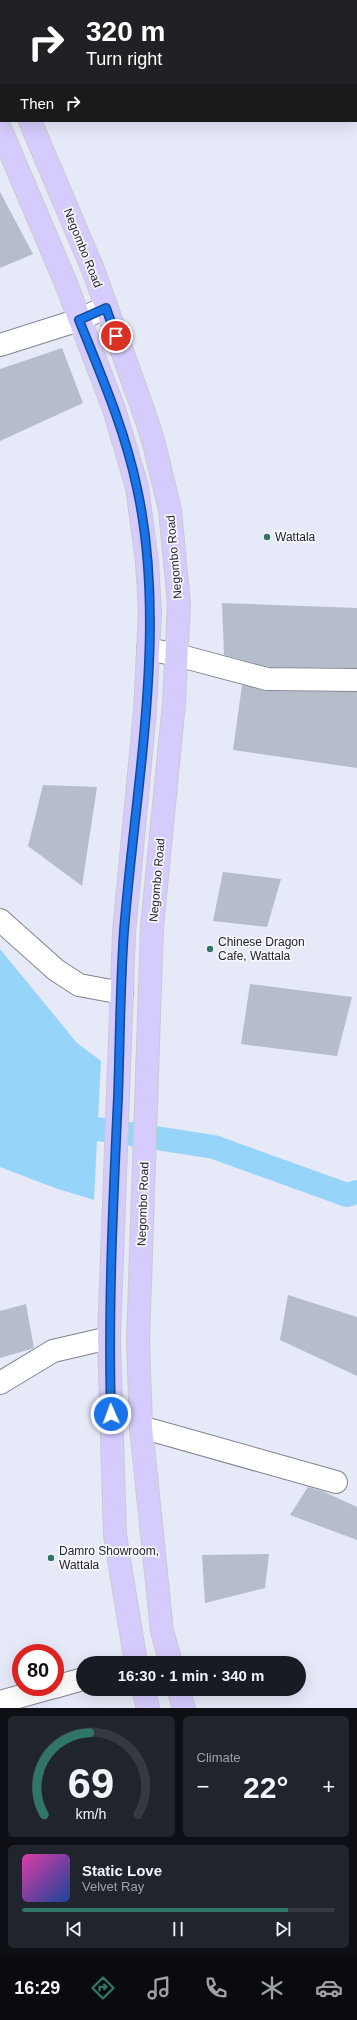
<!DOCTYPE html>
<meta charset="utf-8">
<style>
:root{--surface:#171b24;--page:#20242c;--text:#f1f3f6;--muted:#9ea1a6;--line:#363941;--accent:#317567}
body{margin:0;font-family:Helvetica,sans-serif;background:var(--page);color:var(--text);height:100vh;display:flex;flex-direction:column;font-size:15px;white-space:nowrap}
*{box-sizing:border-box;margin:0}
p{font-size:13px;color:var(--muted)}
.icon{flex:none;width:22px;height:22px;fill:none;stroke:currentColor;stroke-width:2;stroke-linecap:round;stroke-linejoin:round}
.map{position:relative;height:1708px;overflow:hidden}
.panel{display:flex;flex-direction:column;gap:8px;padding:8px;background:#0d0f14;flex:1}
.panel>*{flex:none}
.guide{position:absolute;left:0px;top:0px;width:357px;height:122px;box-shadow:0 4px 16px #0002;background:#202124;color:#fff;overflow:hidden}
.speed{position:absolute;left:12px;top:1644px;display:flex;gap:8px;font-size:20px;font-weight:700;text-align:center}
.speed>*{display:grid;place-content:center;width:52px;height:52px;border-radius:50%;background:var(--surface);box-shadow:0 4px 16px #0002;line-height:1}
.speed .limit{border:6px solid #d22;background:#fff;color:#111}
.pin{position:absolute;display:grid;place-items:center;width:34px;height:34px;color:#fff;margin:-17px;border:2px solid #fff;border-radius:50%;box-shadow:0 1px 4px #0007}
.me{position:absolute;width:44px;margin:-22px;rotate:358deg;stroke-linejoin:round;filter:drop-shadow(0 0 3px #0008)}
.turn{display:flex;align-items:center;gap:14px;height:84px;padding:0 20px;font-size:18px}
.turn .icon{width:52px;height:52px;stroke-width:2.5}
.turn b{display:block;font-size:28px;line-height:34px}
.then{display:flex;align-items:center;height:38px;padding:0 20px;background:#0003;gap:8px;font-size:15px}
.big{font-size:30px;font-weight:700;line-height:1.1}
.panel .card{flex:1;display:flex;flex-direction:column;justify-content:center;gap:6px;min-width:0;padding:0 14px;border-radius:6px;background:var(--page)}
.panel .dial{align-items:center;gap:0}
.dial svg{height:104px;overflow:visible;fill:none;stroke:var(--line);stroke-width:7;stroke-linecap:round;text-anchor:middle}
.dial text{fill:var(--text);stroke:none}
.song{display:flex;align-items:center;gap:12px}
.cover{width:48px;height:48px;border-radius:6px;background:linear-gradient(135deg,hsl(320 70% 55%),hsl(220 70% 35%))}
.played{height:4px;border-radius:2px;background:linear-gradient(90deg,var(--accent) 85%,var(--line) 85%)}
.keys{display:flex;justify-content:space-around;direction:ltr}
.heat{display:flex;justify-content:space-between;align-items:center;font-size:22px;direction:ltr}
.panel .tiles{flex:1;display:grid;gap:8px;grid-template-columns:1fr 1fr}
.card:last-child{grid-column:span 2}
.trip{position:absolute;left:76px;top:1656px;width:230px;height:40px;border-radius:20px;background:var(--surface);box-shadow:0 4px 16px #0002;font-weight:700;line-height:40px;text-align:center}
.dock{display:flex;height:64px;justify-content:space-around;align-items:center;background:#090b0e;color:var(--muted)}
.dock .icon{width:28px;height:28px}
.dock .active{color:var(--accent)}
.dock b{font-size:18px;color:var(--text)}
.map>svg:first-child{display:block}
.water{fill:#97d4fa}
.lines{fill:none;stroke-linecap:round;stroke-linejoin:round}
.canal{stroke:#97d4fa;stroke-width:24}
.building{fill:#b4bdc9}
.minor-casing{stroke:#808390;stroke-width:24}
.highway-casing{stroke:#cbcbcc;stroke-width:24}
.minor{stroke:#fff;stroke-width:22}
.highway{stroke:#d6cbfd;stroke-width:22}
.route-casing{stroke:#114b97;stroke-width:10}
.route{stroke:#1a73e8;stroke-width:7}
.poi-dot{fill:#317567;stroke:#f6f7fd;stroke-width:1.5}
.labels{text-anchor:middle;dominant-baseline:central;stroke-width:3.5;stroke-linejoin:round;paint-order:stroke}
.street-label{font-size:12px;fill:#25262b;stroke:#f6f7fd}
.poi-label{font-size:12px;fill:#25262b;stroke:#f6f7fd;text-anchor:start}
</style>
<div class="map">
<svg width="357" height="1708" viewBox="0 0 357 1708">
<rect width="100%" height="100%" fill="#e6e9f8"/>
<path class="water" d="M0 949 77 1043 101 1061 94 1200 55 1188 0 1167Z"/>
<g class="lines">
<path class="canal" d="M65 1124 214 1147 347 1195 357 1192"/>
</g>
<path class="building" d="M0 192 33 254 0 268Z
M62 348 83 403 0 441V369Z
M222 603 357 608V668L269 667 224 655Z
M242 685 267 691 357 692V768L233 750Z
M43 785 97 787 82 886 28 846Z
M223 872 281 879 267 927 213 921Z
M250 984 352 997 337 1056 241 1044Z
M288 1295 357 1317V1376L280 1340Z
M26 1304 34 1348 0 1358V1311Z
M308 1487 322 1491 357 1507V1540L290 1515Z
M269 1554 265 1588 205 1603 202 1555Z"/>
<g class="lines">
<defs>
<path id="minor" d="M0 345 79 320 106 307
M148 649 177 655 267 679 357 680
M0 920 56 970 79 985 122 993
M0 1383 53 1351 109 1338
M141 1427 336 1482
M55 1687 83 1679
M0 1702 54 1687"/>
<path id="highway" d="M0 51 1 54
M30 121 94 272 147 421 154 444 170 510 179 604 174 703 152 927 138 1341 141 1427 162 1631 171 1663
M0 128 65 281 114 409 137 487 147 562 150 612 145 711 124 932 109 1338 115 1535 136 1663
M143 1689 148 1708
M178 1689 184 1708"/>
</defs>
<use href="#minor" class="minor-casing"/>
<use href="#highway" class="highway-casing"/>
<use href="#minor" class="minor"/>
<use href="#highway" class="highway"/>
</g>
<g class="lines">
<defs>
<path id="route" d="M111 1414C108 1308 113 1203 118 1097 120 1042 120 986 124 931 135 788 168 629 137 488 125 430 101 375 79 320L106 308 116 336"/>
</defs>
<use href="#route" class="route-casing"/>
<use href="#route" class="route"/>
</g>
<g class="poi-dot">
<circle cx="267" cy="537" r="4"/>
<circle cx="210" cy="949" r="4"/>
<circle cx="51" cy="1558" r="4"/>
</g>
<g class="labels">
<g class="street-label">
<text transform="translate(83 248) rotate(68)">Negombo Road</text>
<text transform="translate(174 557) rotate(-95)">Negombo Road</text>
<text transform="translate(157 880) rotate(-85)">Negombo Road</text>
<text transform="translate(143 1204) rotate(-88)">Negombo Road</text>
</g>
<g class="poi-label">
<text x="275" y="537">Wattala</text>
<text x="218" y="942">Chinese Dragon<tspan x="218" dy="14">Cafe, Wattala</tspan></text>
<text x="59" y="1551">Damro Showroom,<tspan x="59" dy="14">Wattala</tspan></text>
</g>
</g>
</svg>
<div class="speed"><div class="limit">80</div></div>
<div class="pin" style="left:116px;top:336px;background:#d93025"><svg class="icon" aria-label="arrive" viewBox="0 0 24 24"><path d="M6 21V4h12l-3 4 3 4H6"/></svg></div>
<svg class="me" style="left:111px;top:1414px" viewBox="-20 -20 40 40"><circle r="17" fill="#1a73e8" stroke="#fff" stroke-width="3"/><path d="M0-11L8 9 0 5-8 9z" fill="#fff"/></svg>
<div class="trip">16:30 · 1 min · 340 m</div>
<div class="guide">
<div class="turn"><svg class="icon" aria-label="right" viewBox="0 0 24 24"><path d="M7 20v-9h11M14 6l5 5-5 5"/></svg><div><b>320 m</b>Turn right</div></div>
<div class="then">Then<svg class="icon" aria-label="right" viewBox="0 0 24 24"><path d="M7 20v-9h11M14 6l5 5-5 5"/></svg></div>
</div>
</div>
<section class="panel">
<div class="tiles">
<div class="card dial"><svg viewBox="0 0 100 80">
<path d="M14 69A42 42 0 1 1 86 69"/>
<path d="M14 69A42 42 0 0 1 49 6" stroke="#317567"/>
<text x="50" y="56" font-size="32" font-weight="700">69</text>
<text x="50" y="72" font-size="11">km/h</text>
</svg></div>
<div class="card"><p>Climate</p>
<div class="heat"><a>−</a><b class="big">22°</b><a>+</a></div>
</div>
<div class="card">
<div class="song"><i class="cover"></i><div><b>Static Love</b><p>Velvet Ray</p></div></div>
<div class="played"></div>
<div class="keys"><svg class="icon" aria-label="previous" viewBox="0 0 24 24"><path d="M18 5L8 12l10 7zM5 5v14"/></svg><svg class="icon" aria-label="pause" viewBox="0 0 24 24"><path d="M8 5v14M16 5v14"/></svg><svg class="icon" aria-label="next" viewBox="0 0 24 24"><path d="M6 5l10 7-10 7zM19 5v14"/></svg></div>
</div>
</div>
</section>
<nav class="dock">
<b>16:29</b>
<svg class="icon active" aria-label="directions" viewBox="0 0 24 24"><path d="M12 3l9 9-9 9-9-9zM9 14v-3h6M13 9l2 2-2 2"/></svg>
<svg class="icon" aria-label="music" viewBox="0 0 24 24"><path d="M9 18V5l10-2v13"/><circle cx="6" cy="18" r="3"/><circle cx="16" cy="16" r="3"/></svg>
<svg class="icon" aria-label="phone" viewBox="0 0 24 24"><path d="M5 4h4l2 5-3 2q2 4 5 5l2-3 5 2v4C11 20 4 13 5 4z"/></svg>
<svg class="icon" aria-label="climate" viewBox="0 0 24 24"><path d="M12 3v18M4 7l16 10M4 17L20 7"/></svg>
<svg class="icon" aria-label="car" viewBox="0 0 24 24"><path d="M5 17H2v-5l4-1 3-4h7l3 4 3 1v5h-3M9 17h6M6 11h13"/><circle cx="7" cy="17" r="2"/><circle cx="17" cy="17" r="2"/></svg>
</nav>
